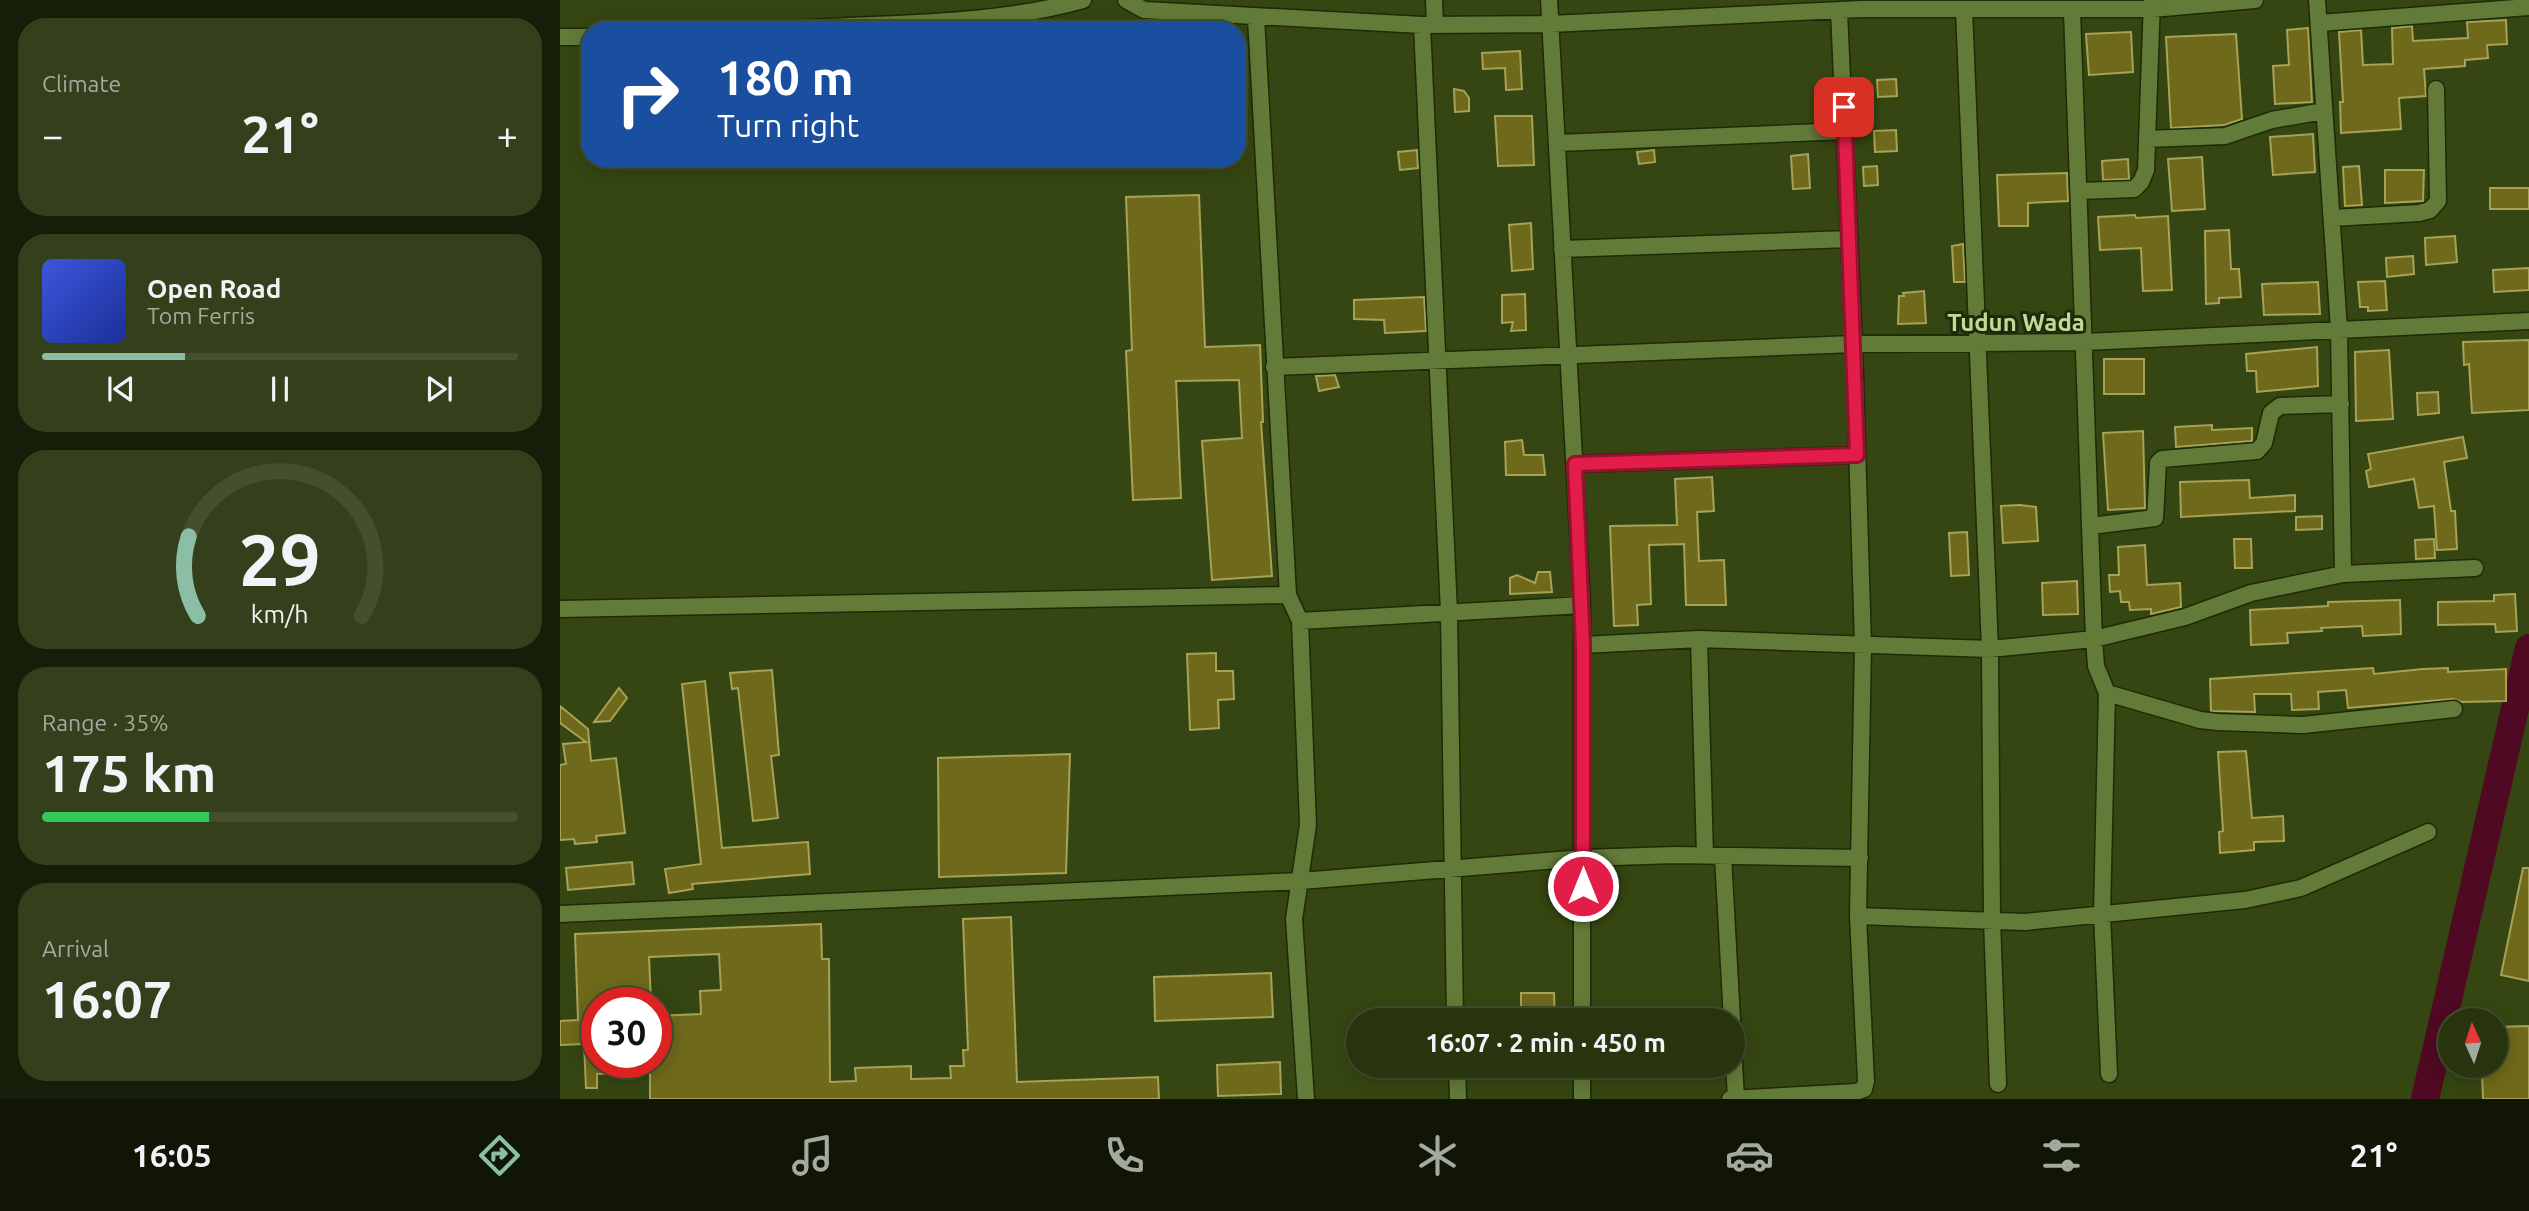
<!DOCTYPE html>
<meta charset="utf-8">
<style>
:root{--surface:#28340e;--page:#343f1c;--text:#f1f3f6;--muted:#a5aa9e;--line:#444f2e;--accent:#8abfa5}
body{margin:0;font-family:Ubuntu,sans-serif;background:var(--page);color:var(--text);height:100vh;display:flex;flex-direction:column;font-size:26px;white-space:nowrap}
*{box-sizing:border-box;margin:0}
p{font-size:23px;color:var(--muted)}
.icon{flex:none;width:38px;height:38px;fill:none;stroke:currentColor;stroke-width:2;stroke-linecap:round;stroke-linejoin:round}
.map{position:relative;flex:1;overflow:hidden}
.side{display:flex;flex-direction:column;gap:18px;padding:18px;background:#161d08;width:560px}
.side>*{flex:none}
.guide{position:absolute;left:21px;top:21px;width:665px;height:147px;border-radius:28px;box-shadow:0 4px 18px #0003,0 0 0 2px var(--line);background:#1a4fa0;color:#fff;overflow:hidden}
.needle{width:46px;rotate:357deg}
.tools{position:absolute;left:1878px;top:1008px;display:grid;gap:14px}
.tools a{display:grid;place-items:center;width:70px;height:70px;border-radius:50%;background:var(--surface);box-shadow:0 4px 18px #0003,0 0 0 2px var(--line);font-size:35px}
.speed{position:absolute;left:21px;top:987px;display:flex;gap:14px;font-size:35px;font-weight:700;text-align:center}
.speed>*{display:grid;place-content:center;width:91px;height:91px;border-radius:50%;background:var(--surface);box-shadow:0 4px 18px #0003,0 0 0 2px var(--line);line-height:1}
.speed .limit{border:10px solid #d22;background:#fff;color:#111}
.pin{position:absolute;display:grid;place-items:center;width:60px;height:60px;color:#fff;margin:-30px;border-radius:14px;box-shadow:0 4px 10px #0006}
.me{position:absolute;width:77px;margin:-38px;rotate:0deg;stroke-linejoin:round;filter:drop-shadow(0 0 5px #0008)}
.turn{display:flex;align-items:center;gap:24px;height:147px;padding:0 21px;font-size:32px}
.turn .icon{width:91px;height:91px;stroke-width:2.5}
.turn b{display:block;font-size:49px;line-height:60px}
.big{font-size:52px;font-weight:600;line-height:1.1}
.side .tile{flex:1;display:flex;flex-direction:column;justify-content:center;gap:10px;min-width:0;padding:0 24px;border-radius:28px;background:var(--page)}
.side .dial{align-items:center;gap:0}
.dial svg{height:182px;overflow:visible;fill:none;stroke:var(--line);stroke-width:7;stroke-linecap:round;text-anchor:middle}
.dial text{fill:var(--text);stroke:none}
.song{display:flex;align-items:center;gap:21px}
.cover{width:84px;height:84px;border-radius:10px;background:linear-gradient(135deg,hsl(230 70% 55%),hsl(230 70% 35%))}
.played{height:7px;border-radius:4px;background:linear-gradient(90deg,var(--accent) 30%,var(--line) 30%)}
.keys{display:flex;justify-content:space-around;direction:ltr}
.heat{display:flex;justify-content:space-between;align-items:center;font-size:38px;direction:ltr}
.charge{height:10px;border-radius:5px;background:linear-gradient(90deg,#34c759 35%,var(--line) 0)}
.trip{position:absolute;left:786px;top:1008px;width:399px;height:70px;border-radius:35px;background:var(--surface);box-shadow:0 4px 18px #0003,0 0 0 2px var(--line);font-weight:600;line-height:70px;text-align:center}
.menu{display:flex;height:112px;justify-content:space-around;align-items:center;background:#101506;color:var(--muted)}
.menu .icon{width:49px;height:49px}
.menu .on{color:var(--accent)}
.menu b{font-size:32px;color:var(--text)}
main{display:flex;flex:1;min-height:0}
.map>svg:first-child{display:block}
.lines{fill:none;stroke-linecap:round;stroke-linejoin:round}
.river{stroke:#4f0922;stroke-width:28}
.building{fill:#6e691b;stroke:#a6a257;stroke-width:2}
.street-casing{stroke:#1f2a07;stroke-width:19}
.street{stroke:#637b38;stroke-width:16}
.route-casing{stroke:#92132f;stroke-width:18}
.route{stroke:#e11d48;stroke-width:12}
.labels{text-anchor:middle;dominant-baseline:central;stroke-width:6;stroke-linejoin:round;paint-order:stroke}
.district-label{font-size:24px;font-weight:bold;fill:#bfdb94;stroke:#202a0e}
</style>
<main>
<section class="side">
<div class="tile"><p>Climate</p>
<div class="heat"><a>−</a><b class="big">21°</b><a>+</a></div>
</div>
<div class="tile">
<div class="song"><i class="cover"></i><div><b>Open Road</b><p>Tom Ferris</p></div></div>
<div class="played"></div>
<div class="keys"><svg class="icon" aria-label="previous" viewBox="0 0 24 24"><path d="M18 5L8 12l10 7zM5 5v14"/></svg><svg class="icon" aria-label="pause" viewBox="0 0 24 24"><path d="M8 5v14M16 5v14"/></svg><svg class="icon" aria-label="next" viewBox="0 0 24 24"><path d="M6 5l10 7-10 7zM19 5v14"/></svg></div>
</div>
<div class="tile dial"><svg viewBox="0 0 100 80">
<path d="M14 69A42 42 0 1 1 86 69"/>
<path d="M14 69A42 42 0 0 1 10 34" stroke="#8abfa5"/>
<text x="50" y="56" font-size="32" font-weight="700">29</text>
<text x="50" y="72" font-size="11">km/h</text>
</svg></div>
<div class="tile"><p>Range · 35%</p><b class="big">175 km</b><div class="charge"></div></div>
<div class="tile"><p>Arrival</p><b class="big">16:07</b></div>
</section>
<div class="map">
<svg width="1969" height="1099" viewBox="0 0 1969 1099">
<rect width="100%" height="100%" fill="#354612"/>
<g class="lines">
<path class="river" d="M1865 1099 1969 648"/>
</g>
<path class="building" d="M1946 20 1947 44 1927 45 1928 58 1905 60V66L1864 69 1866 96 1839 98 1841 129 1781 133 1780 102H1783L1779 32 1801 30 1803 65 1833 64 1832 28 1852 26 1853 41 1908 38 1907 22Z
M1748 28 1752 102 1715 104 1713 66 1729 65 1727 30Z
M1571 32 1573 72 1529 75 1526 34Z
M1676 34 1682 119 1664 125 1611 128 1606 37Z
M960 51 962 89 946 90 945 68 923 69 922 53Z
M1336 79 1337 96 1318 97 1317 80Z
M894 89 904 91 909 98V111L895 112Z
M935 116H972L974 165 938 166Z
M1336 130 1337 151 1315 152 1314 131Z
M1753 134 1755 172 1713 175 1710 137Z
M857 150 858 168 840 170 838 152Z
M1094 150 1095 162 1079 164 1077 152Z
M1248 154 1250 188 1233 189 1231 156Z
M1642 157 1645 209 1612 211 1608 159Z
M1568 159 1569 179 1543 180 1542 161Z
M1317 166 1318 185 1304 186 1303 167Z
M1799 166 1802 205 1785 206 1783 167Z
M1825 170H1864L1863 201 1825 203Z
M1507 173 1508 201 1468 203V226H1439L1437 175Z
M1930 188H1969V209H1930Z
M639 195 645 347 700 345 703 422H701L712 576 652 580 642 441 682 438 679 380 616 381 621 498 573 500 566 351 572 350 566 197Z
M1575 215 1576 218 1608 216 1612 290 1583 291 1581 248 1540 250 1538 217Z
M971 223 973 269 952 271 949 225Z
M1669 230 1671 269H1679L1681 297 1659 298V303L1646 304 1645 231Z
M1895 236 1897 262 1866 265 1865 238Z
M1403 244 1405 282H1394L1392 246Z
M1853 256 1854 274 1827 277 1826 258Z
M1969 268V290L1934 292 1933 270Z
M1825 281 1827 310 1808 311V307H1800L1798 282Z
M1758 282 1760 314 1704 315 1702 284Z
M1364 291 1366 323 1338 324 1339 296H1344L1343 293Z
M965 294 966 330 951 331 953 322 942 323V295Z
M864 297 866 331 825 333 824 320 794 319V300Z
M1969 340V410L1912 413 1909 364 1904 365 1903 342Z
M1757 347 1758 386 1697 392 1696 371H1687L1686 354Z
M1829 350 1833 419 1796 421 1795 352Z
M1544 359H1584V394H1544Z
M775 375 779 387 759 391 756 376Z
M1878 392 1879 413 1858 415 1857 393Z
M1652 425V430L1692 428V441L1616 447 1615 427Z
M1583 431 1585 508 1548 510 1543 433Z
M1903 437 1907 458 1884 462 1891 511H1895L1897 549 1877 550 1874 506 1859 508 1854 479 1809 487 1806 471 1811 469 1808 454Z
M962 440 964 455H983L985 475H946L945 442Z
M1152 477 1154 511 1137 512 1139 561 1164 560 1166 605H1126L1124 544 1089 545 1091 604 1077 605 1078 625 1054 626 1050 526 1117 525 1115 479Z
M1689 480 1690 498 1735 495V511L1621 517 1620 482Z
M1460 505 1476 507 1478 541 1443 543 1441 506Z
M1762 516V529L1736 530V517Z
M1407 532 1409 575 1391 576 1389 533Z
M1674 539H1691L1692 568H1675Z
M1874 539 1875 558 1856 559 1855 540Z
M1585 545 1587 585 1620 583 1621 607 1591 614V609L1570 610 1569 602H1561L1560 591 1550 592 1549 575H1559L1558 547Z
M978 572H990L992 592 950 594V578L957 575 975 583Z
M1517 581 1518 614 1483 615 1482 583Z
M1955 594 1957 631 1936 632 1935 624 1878 625V602L1934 601V595Z
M1840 600 1841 634 1803 636 1802 626 1761 628 1762 631 1727 633 1728 643 1691 645 1690 610 1768 606V602Z
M656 653V671H673L674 699 658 700 659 728 630 730 627 654Z
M1813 668 1814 674 1863 669 1888 668V672L1946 669V701L1902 702 1893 699 1788 708 1786 690 1758 692 1759 709 1732 710 1731 694H1694L1695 712 1651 711 1650 679Z
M212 670 219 755 211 756 218 818 193 821 178 688 172 689 170 673Z
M145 681 162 848 248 842 250 874 132 884 133 889 109 893 105 869 141 864 122 684Z
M59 688 67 698 50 721 34 722Z
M0 706 28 729 31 761 56 758 65 833 36 836 37 842 15 844 14 839 0 840V765L6 764 3 744 26 742 0 723Z
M1686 751 1692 818 1723 816 1724 841 1694 842V850L1660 853 1659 832 1663 831 1658 752Z
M510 754 506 873 379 877 378 758Z
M72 862 74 884 8 890 6 868Z
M1963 868H1969V981L1941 975Z
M451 917 457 1082 598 1077 599 1099H90V1062H96V1016L141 1014 140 991 161 990 159 954 89 957 91 1002 37 1003V1062H69V1073L37 1074V1088H26L24 1044 0 1045V1021L18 1020 15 934 261 924 262 959H269L270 1082 296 1081 295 1068 351 1066V1079L391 1078 390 1066H404L403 1050H408L403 919Z
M711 973 713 1017 595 1021 594 977Z
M961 993H994L995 1020H961Z
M1969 1026V1099H1923L1922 1073 1932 1072 1931 1066H1936V1027Z
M720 1062 721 1094 658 1096 657 1065Z"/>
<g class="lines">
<defs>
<path id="street" d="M566 0 584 10 862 25 990 24 1302 9H1592L1695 0
M874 0 875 25
M989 0 1022 605V1020
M1757 0 1779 330 1783 574
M1404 9 1430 649 1432 920 1438 1084
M1512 11 1534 639 1536 666 1547 693 1542 914 1549 1074
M696 18 728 595 740 621 748 825 734 919 746 1099
M1759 23 1969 7
M862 25 889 612 895 1020
M219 30C318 22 427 27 523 0
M0 37H30
M1587 139 1665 136 1712 120 1764 111
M998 143 1286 131
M1519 191 1574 189 1581 182 1586 170 1592 0
M1772 218 1859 213 1870 210 1878 201 1876 89
M1002 249 1290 239
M714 367 1294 344 1525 342 1969 321
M1015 464 1297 455
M1531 526 1595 518 1598 463 1602 459 1697 451 1704 443 1711 413 1720 406 1781 404
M0 609 728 595
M740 621 1022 605
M1139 639 1145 855
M1023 645 1139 639 1430 649 1534 639 1625 617 1691 593 1783 574 1915 568
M1547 693 1640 720 1658 722 1743 725 1894 709
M1163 856 1172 1020
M0 914 741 881 1023 858 1115 855 1300 858
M1298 916 1465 922 1685 900 1741 888 1868 832
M1172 1028 1176 1099
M897 1066 898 1099
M1022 1099V1066
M1170 1099 1296 1092 1304 1089 1306 1081 1298 916 1303 645 1294 344 1279 11"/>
</defs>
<use href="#street" class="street-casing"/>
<use href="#street" class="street"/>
</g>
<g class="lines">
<defs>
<path id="route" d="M1023 886V645L1015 464 1297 455 1284 107"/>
</defs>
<use href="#route" class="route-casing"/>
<use href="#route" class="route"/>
</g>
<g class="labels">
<g class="district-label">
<text x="1456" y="322">Tudun Wada</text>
</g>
</g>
</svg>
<div class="tools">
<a><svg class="needle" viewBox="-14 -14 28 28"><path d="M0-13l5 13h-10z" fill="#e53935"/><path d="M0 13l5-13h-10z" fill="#a5aa9e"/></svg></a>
</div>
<div class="speed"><div class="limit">30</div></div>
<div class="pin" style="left:1284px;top:107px;background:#d93025"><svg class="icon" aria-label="arrive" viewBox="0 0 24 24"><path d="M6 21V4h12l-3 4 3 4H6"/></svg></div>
<svg class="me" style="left:1023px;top:886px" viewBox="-20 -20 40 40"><circle r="17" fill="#e11d48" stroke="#fff" stroke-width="3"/><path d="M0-11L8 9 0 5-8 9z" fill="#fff"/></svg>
<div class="trip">16:07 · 2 min · 450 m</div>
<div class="guide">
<div class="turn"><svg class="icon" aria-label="right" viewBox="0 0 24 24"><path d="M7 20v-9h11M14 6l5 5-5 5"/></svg><div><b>180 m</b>Turn right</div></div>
</div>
</div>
</main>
<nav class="menu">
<b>16:05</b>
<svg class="icon on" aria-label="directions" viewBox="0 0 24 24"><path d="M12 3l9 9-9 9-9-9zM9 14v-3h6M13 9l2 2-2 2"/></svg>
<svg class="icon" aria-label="music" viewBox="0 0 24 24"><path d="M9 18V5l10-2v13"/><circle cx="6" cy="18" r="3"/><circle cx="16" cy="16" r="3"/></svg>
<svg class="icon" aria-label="phone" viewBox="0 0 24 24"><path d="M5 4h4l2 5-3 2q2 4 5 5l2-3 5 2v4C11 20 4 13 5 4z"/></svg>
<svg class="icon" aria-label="climate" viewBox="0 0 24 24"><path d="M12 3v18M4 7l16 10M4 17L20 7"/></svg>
<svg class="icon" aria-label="car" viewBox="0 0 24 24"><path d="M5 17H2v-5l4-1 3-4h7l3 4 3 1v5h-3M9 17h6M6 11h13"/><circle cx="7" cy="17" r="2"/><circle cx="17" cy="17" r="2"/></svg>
<svg class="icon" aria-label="filters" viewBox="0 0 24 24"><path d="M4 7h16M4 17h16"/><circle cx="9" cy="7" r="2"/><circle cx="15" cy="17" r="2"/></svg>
<b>21°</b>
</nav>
